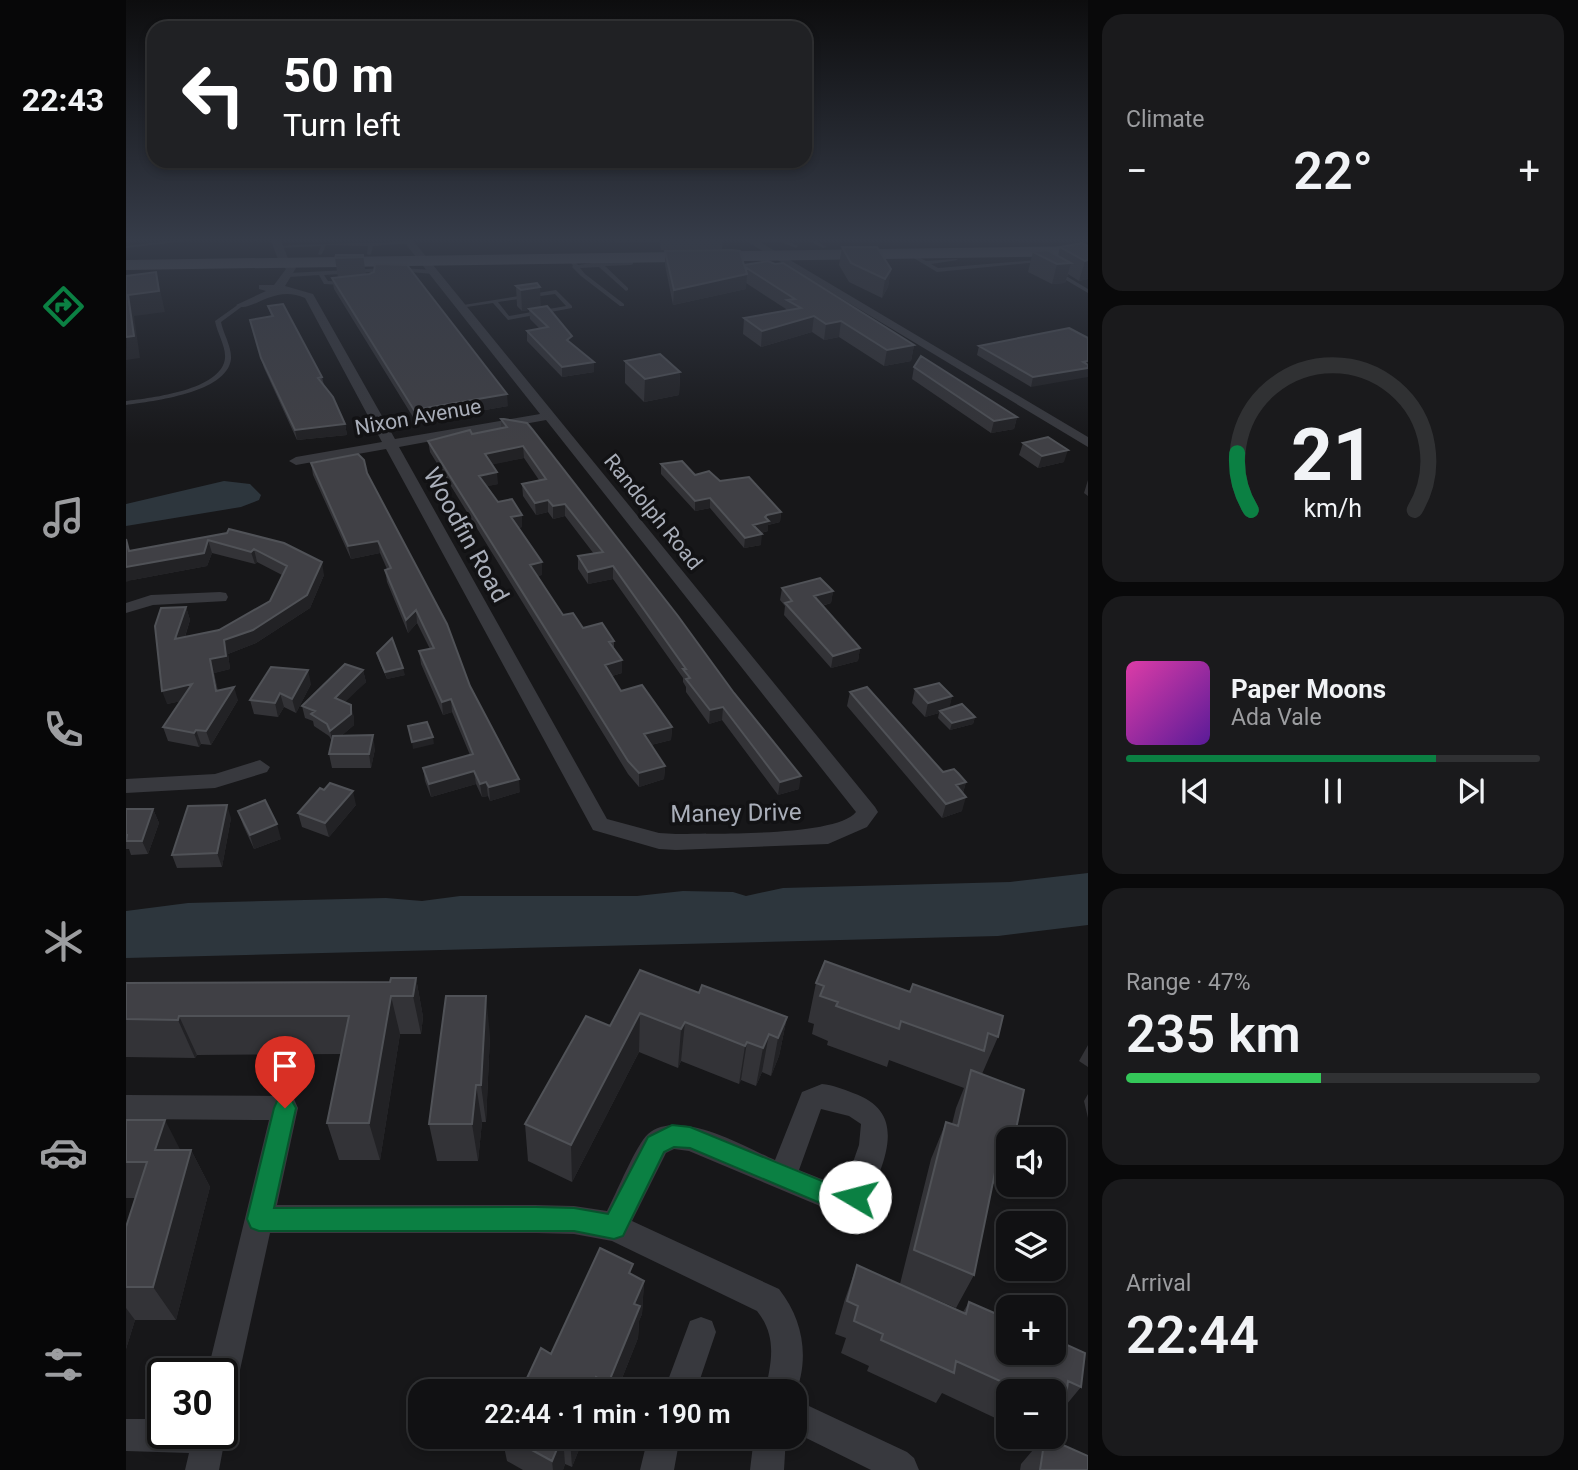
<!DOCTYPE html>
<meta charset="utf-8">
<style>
:root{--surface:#111113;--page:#1a1a1c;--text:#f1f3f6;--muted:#9c9da0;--line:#303133;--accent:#0b8043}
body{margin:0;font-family:Roboto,sans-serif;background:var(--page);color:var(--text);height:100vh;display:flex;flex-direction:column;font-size:26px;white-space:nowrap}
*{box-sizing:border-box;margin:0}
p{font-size:23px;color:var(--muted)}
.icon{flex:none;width:38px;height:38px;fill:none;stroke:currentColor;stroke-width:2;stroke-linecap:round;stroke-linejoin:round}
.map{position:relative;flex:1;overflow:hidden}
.sheet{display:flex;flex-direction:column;gap:14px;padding:14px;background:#09090a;width:490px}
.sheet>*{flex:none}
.hud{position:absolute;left:21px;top:21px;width:665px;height:147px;border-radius:21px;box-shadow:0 4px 10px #0003,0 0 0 2px var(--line);background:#202124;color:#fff;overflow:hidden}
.buttons{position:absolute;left:870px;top:1127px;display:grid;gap:14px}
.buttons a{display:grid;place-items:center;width:70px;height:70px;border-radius:14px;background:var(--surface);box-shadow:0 4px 10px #0003,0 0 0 2px var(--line);font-size:35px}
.speed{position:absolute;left:21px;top:1358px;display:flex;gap:14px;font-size:35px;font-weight:700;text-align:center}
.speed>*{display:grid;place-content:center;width:91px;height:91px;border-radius:50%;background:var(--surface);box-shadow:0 4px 10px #0003,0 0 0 2px var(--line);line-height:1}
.speed .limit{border:4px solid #111;border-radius:10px;background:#fff;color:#111}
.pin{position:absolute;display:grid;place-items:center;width:60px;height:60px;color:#fff;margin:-72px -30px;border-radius:50% 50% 50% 0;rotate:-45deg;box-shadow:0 0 7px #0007}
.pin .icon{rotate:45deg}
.me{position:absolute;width:77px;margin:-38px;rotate:278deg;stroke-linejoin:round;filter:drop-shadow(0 0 5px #0008)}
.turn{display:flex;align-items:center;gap:24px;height:147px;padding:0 21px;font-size:32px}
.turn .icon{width:91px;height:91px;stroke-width:2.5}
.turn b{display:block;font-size:49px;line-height:60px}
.big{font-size:52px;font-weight:600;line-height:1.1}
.sheet .card{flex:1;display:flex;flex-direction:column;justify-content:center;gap:10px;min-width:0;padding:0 24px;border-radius:21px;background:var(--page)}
.sheet .dial{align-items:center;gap:0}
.dial svg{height:182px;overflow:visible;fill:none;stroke:var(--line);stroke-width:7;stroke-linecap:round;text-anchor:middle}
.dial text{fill:var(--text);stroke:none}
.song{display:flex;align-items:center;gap:21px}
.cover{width:84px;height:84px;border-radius:10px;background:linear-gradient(135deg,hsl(320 70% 55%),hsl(270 70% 35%))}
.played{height:7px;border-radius:4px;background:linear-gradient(90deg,var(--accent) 75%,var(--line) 75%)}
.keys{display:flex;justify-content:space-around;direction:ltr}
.heat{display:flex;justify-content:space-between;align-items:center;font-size:38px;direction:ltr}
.charge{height:10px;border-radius:5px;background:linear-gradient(90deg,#34c759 47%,var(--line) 0)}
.trip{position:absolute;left:282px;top:1379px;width:399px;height:70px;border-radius:21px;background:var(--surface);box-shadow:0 4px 10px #0003,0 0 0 2px var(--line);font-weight:600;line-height:70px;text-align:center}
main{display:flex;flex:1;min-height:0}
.tabs{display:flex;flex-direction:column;width:126px;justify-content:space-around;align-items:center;background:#070708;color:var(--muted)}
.tabs .icon{width:49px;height:49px}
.tabs .selected{color:var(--accent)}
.tabs b{font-size:32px;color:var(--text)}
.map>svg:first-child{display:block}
.water{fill:#2d363d}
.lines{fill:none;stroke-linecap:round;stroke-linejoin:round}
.lane{fill:#38393e;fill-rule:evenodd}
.street{fill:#38393e;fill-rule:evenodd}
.primary{fill:#54565d;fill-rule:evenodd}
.wall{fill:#333337}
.shaded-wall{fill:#222225}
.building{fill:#404045;stroke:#505257;stroke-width:2}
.route{fill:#0b8043;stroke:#07532c;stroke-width:2}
.labels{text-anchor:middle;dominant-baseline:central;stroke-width:7;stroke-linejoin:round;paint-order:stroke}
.far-street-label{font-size:21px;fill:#a9aeb9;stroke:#121214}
.street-label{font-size:24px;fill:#a9aeb9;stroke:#121214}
</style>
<main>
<nav class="tabs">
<b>22:43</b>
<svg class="icon selected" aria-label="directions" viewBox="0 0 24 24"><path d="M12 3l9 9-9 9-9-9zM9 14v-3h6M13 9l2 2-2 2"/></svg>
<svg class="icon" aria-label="music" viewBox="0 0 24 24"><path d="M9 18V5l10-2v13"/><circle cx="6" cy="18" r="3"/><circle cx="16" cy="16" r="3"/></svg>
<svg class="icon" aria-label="phone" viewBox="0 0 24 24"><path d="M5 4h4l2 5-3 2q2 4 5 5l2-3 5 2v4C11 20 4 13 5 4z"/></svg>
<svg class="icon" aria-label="climate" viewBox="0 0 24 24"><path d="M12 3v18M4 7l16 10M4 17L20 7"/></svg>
<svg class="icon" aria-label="car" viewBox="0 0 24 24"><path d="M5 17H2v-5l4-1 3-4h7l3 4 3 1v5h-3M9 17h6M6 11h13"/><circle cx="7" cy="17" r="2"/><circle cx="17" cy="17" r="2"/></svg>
<svg class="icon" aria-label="filters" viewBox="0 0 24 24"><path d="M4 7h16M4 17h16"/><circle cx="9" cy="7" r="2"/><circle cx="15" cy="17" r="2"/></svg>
</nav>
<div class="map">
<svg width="962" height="1470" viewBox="0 0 962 1470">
<rect width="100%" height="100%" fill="#171719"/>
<path class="water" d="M98 481 124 484 135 495 133 500 115 507 0 526V504Z
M962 873V925L872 936 0 958V911L62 903 260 898 296 901 334 896H511L557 891 607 892 620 896 657 888 884 882Z"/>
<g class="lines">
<path class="lane" d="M69 238H86L0 248V246Z
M673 238 661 241 672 246 670 248 655 242 627 243 625 242 627 241Z
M677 238H683L701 247 697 248Z
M283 241 285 243 247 246 245 254 243 255 241 254 242 246 200 245 196 254 194 255 192 254 195 246 153 248 151 247 153 246C196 243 240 244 283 241Z
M783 252 800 261 830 259 832 260 805 264 812 268 912 260 914 261 912 262 811 272 781 254Z
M442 257H446L452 265 473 262H507V264L505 265 479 266 502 288V290L500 291 473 267 454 268 459 274 498 304V306H494L455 276 446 267 447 266Z
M260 268 262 269V271L198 275 202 281 219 282V284L217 285 198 284 193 275 163 277 160 275 163 273Z
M275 268 307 270 310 272 307 274 273 271V269Z
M930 270 962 289V293L928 273V271Z
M430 290 446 306V308L382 320 367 303 334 308 331 306ZM429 294 440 306 383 316 372 302Z
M113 304 118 305 95 322C97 333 106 347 105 359 101 393 27 401 0 405V401C25 398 96 390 99 358 100 346 91 333 89 321Z"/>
<path class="street" d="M144 238H154L163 261 170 268 159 286 187 294 269 439 414 414 275 238H285L749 807 752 812 741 827 702 844 550 850 533 849 467 830 260 449 170 465 163 461 170 457 256 442 179 298C147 283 124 315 110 305L140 291 133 289V285H148L160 269 153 262ZM420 420 730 812C710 837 586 833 550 834L533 833 481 819 273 447Z
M615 238H627L962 437V447Z
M94 592 100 593 102 597 100 601 27 605 0 613V603L25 595Z
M134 760 144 767 141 772 89 788 0 793V779L89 774Z
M696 1084C707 1085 717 1089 727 1093 785 1113 757 1165 739 1207L713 1214 563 1151 548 1149 540 1153 506 1221 653 1289C678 1321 684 1360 668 1397V1391H639C646 1361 651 1336 631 1311L486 1241 448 1234 410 1233H144L112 1379 107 1390 96 1395V1374H81L143 1120 0 1119V1095L159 1096 168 1099 172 1108 151 1205H410L448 1206 481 1211C489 1196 511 1143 522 1134 553 1108 616 1146 649 1160L676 1092ZM695 1109 723 1116 735 1124 733 1145 719 1185 713 1186 673 1170Z
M575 1317 586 1321 590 1332 570 1391H538L564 1321Z
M668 1399 781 1452 788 1458 793 1470H745L668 1432Z
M0 1419H37V1433H96V1423L100 1433 93 1470H59L63 1453 0 1451Z
M522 1437H554L548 1470H514Z
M628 1437H660L658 1470H624Z"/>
<path class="primary" d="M962 246V256L0 270V260Z"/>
</g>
<path class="wall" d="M484 238H597L596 249 535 250 534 242 491 243Z
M962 246V279L953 281 942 274 939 283 926 284 902 272 907 252 932 256 934 247Z
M716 247 765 269 762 287 756 298 723 282 713 265Z
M539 251 618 265 788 345 785 361 758 366 713 337 698 340 686 332 635 347 617 334 618 318 659 311 660 309 620 283V289L547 305 539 265Z
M237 255 240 275 382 406 290 422 208 289 206 278H212L209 258Z
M390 286 415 307 468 372 436 377 401 341V331L414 329 404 319 403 310 396 311 391 306Z
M142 306 196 377 198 385 219 424 221 435 171 440 138 368 124 320 145 316Z
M962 338 905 387 851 355 853 346Z
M499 361 554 372 553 395 518 402 499 383Z
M788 367 891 417 888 429 865 433 786 379Z
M375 419 673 789 652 795 596 720 583 724 560 692V687L557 682V678L487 579 462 584 452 569V556L468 554 439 516 427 519 422 512 410 515 397 496 396 484 413 480 398 458 366 464 372 484 361 486 372 502 396 515V527L392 528 416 562V575L411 576 437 615 457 628 488 641V648L496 660V673L486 676 495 691 546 727 545 740 525 745 539 766 538 779 513 787 502 774 304 452 302 441 375 428Z
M897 443 938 462 912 468 893 455Z
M185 463 241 473 344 686 394 792 364 801 362 796 356 797 350 784 305 797 299 781 297 768 344 755 326 712 317 715 295 664 293 651 304 649 291 623 282 633 261 582 259 570 261 569 254 553 225 559 187 475Z
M535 464 569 475 594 481 655 512 654 522 642 525V531L635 533V545L618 548 584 508 569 511 535 474Z
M962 480V496L958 493Z
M101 533 198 575 184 608 130 643 102 654 104 669 88 673 92 691 112 700 85 745 75 744 73 747 42 741 37 727 55 701 41 704 60 607 64 620 59 637 93 630 144 601 156 575 131 562 129 564 86 553 81 566 6 580 5 551Z
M656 588 707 591 705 603 696 606 734 648 732 661 705 668 658 615 659 606 654 600Z
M251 653 279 675 261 679 253 660Z
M237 670 240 682 218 702 228 717V725L215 736 249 749 245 768H206L203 754 206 741 203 736 188 726 187 721 179 718 176 706Z
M185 684 170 713 158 707 152 717 128 714 124 700Z
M789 689 826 696 823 708 849 717 847 724 824 730 812 718 813 713 799 717 786 703Z
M724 692 817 772 840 782 837 793 836 811 816 818 721 706Z
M230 805 203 837 176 827 172 813Z
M0 809H27L33 823 22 854 5 855 3 849H0Z
M112 811 155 839 128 849 117 825Z
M105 818 96 867 51 868 46 855Z
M514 970 573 993 661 1017 653 1056 645 1076 636 1072 630 1086 615 1080 613 1084 555 1061 552 1068 513 1052 446 1182 402 1161 399 1124 484 1026Z
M290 978 297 1017 295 1034H274L254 1160H213L201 1123 215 1054 71 1055 69 1058 0 1057V983L264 982Z
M690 983 872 1037 856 1074 882 1139V1156L868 1184H866L848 1275 830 1308 774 1284 805 1159 820 1122 826 1124 830 1108 838 1088 763 1060 761 1067 701 1045 702 1041 686 1034 688 1024 682 1022Z
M364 1035 360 1122H356L352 1161H311L303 1124Z
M962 1045V1067L953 1061Z
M962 1094V1118L958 1101Z
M0 1120 55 1150H65L84 1187 50 1320H9L0 1349V1227L9 1198H0Z
M731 1265 837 1312 843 1302 955 1387 931 1416H929L928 1417V1391H882V1424L816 1393 810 1403 741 1371 743 1366 715 1353 720 1338 709 1334 719 1299Z
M507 1275 518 1281 516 1314 513 1321 512 1338 491 1391H395L425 1354Z
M376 1437H458L446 1467 439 1464 437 1470H397L381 1461Z
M918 1437H920L962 1470H894L895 1464Z"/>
<path class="shaded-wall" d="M962 260V279L953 281 959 261Z
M945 263 939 283 926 284 931 264Z
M765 269 762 287 756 298 759 279Z
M30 272 39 312 8 316 14 358 0 360 2 295Z
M621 274 620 289 547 305 548 290Z
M414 287 415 308 396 311 395 290Z
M688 316 686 332 635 347 636 331Z
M715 321 713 337 698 340 700 324Z
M788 345 785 361 758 366 761 350Z
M962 361V377L905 387 907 377Z
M468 362V372L436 377V367Z
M554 372 553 395 518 402 519 379Z
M381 394 382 406 290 422 288 410Z
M891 417 888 429 865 433 868 421Z
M219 424 221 435 171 440 169 430Z
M397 446 398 458 360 466 359 454Z
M942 450 938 462 912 468 916 456Z
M371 472 372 484 354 488 353 476Z
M584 498V508L569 511V501Z
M422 500V512L410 515 409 503Z
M439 504V516L427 519V506Z
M655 512 654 522 642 525V531L626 535 627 525 641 515Z
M396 515V527L386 530 385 517Z
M636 534 635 545 618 548 619 538Z
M82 540 86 553 81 566 6 580 0 582V567Z
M252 541 254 553 225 559 222 546Z
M128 549 131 562 129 564 125 552Z
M196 562 198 575 184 608 130 643 102 654 104 669 88 673 94 705 90 691 84 659 98 640Z
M416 562V575L405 577 404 565Z
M487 566V579L462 584V572Z
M707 591 705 603 686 608 688 596Z
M60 607 64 620 54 652 49 639Z
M290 610 291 623 282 633 280 620Z
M734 648 732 661 705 668 707 656Z
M496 660V673L479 678V665Z
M277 668 279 675 261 679 259 672Z
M182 670 185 684 170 713 166 699Z
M237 670 240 682 211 710 209 698Z
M66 684 70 698 41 704 36 691Z
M108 687 112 700 85 745 80 731Z
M154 693 158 707 152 717 149 703Z
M826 696 823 710 814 711 813 713 799 717 802 703Z
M325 699 326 712 317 715 316 702Z
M225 705 228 717V725L207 743 204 731Z
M597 707 596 720 583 724 584 710Z
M849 717 847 724 824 730 826 723Z
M546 727 545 740 517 747 518 734Z
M70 730 75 744 73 747 68 733Z
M247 735 249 749 245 768 243 754Z
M307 737 308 744 287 749 286 742Z
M539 766 538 779 513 787V773Z
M348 771 350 784 305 797 303 784Z
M675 776 673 789 652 795 654 782Z
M393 779 394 792 364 801 363 787Z
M360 782 362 796 356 797 354 784Z
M840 782 836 796 830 785Z
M227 791 230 805 203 837 199 823Z
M840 797 836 811 816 818 820 804Z
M101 805 105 818 96 867 91 853Z
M27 809 33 823 22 854 16 841Z
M151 824 155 839 128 849 124 835Z
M290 978 297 1017 295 1034 287 996Z
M265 996 274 1034 254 1160 243 1123Z
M360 996 364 1035 360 1122 355 1085Z
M514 1013 513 1052 446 1182 445 1145Z
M53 1016 71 1055 69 1058 52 1020Z
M661 1017 653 1056 645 1076 652 1038Z
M559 1022 555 1061 552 1068 555 1029Z
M643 1034 636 1072 630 1086 637 1048Z
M621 1042 615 1080 613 1084 619 1046Z
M350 1085 356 1122 352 1161 346 1124Z
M39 1120 58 1157 29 1150Z
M65 1150 84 1187 50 1320 27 1287Z
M518 1281 516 1314 513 1321 512 1338 491 1391H482V1384L508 1304Z
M0 1308 9 1320 0 1349Z
M470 1377V1391H464Z
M437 1437 439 1464 437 1470H427L426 1461Z
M445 1437H458L446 1467 444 1439Z"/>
<path class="building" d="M956 243 962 246V260L959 261 934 247Z
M716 247H751L765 269 759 279 725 263Z
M606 250 614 251 618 265 642 261 649 264 657 263 788 345 761 350 715 321 700 324 688 316 636 331 618 318 675 308 661 300 669 299 619 267 621 274 548 290 539 251Z
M921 250 945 263 931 264 907 252Z
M210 255H237V257L209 258Z
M249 264 281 265 381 394 288 410 206 278 243 274 248 272Z
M30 272 33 291 2 295 8 336 0 337V276Z
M411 283 414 287 395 290 390 286Z
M157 304 196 377 192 378 207 397 219 424 169 430 135 358 124 320 147 316 142 306Z
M421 306 446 336 441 340 468 362 436 367 401 331 422 327 403 309Z
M943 328 962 338V361L957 362 962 365V368L907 377 853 346Z
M534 354 554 372 519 379 499 361Z
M795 356 891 417 868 421 788 367Z
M375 419H378L401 423 406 429 552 616 608 693 675 776 654 782 597 707 584 710 560 679 564 678 557 669H560L487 566 462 572 452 556 477 552 439 504 427 506 422 500 409 503 396 484 420 479 397 446 359 454 371 472 353 476 372 502 386 499 396 515 385 517 416 562 404 565 437 615 447 613 457 628 476 623 488 641 483 642 496 660 479 665 495 691 516 685 546 727 518 734 539 766 513 773 502 761 302 441 344 430 346 434 381 427Z
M922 437 942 450 916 456 897 443Z
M232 454 238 460 241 473 321 624 344 686 393 779 363 787 360 782 354 784 348 771 303 784 297 768 347 754 325 699 316 702 293 651 308 648 290 610 280 620 259 570 265 568 252 541 222 546 185 463Z
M556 461 569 475 583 471 594 481 623 477 655 512 641 515 639 517 643 521 627 525 636 534 619 538 584 498 569 501 535 464Z
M103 529 158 543 196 562 181 595 127 630 98 640 100 656 84 659 90 691 108 687 80 731 70 730 68 733 37 727 66 684 36 691 29 626 35 608 60 607 49 639 93 630 144 601 161 566 128 549 125 552 82 540 78 553 0 567V539L3 551 101 533Z
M694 578 707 591 688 596 734 648 707 656 659 603 666 601 656 588Z
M266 638 277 668 259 672 251 653Z
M219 664 237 670 209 698 225 705V714L204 731 201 724 185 714 189 711 176 706Z
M145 667 182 670 166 699 154 693 149 703 124 700Z
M813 683 826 696 802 703 789 689Z
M741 687 817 772 828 769 832 773 840 782 830 785 840 797 820 804 724 692Z
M836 704 849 717 826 723 814 711Z
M301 722 307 737 286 742 282 726Z
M247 735 243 754H203L207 736Z
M204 783 227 791 199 823 172 813 194 788 198 790Z
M139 800 151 824 124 835 112 811Z
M101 805 91 853 46 855 62 806Z
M0 809H27L16 841H0L1 835H0Z
M699 961 784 992 787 984 877 1016 872 1037 862 1033 858 1051 775 1021 773 1029 710 1006 712 1002 694 996 698 986 690 983Z
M514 970 573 993 576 985 661 1017 652 1038 643 1034 637 1048 621 1042 619 1046 559 1022 555 1029 514 1013 445 1145 399 1124 460 1016 484 1026Z
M265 978H290L287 996H265L243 1123H201L223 1016H53L52 1020 0 1019V983L264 982Z
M320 996H360L355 1085H350L346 1124H303Z
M845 1070 898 1090 888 1139H882V1146L875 1143 848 1275 788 1250 820 1122 832 1126Z
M0 1120H39L29 1150H65L27 1287H0V1227L21 1162H0Z
M474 1248 507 1264 503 1273 518 1281 508 1304 514 1306 482 1384 470 1377 464 1391H395L415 1348 425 1354Z
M731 1265 840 1314 843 1302 882 1319V1353H928V1339L959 1353 955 1387 942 1381 939 1404 928 1399V1391H896L830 1361 828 1373 755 1340 757 1334 728 1321 732 1306 721 1301Z
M382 1437H436L426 1461Z
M919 1437 962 1456V1470H914Z"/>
<linearGradient id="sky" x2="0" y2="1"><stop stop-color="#0d0d0e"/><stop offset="0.54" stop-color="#363c49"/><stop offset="1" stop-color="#363c49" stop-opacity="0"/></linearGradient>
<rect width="962" height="444" fill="url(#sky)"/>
<path class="route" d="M159 1098 166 1101 170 1108 148 1208 410 1207 448 1208 482 1214 522 1137 546 1125 564 1127 713 1188 729 1186 737 1189 741 1197 737 1205 713 1211 564 1148 548 1147 538 1152 497 1236 488 1239 448 1231H133L125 1228 121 1219 148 1108 151 1101Z"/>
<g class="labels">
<g class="far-street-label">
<text transform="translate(292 417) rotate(-10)">Nixon Avenue</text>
<text transform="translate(527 512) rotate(51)">Randolph Road</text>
</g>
<g class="street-label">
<text transform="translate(340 535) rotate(61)">Woodfin Road</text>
<text transform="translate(610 813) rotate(-1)">Maney Drive</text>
</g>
</g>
</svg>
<div class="buttons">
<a><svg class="icon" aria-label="sound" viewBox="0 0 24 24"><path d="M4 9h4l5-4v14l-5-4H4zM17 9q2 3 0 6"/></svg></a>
<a><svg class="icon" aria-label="layers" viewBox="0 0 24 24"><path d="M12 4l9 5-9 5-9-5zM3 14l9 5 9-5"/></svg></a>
<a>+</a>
<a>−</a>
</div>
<div class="speed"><div class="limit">30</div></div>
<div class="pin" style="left:159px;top:1108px;background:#d93025"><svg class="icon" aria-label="arrive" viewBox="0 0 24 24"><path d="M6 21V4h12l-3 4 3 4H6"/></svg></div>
<svg class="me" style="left:729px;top:1197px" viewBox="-20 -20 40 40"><circle r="19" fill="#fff"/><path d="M0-13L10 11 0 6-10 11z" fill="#0b8043"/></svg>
<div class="trip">22:44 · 1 min · 190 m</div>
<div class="hud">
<div class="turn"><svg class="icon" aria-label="left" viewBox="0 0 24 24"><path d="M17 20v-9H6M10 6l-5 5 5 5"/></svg><div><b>50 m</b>Turn left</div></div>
</div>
</div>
<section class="sheet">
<div class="card"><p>Climate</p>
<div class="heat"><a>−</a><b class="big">22°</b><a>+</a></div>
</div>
<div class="card dial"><svg viewBox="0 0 100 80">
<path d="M14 69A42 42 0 1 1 86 69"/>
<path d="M14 69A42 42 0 0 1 8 44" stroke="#0b8043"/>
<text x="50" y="56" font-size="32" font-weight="700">21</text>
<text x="50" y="72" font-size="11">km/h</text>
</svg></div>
<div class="card">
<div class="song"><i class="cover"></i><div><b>Paper Moons</b><p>Ada Vale</p></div></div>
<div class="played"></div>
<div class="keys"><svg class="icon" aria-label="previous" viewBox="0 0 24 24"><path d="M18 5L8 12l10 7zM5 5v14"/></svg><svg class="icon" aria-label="pause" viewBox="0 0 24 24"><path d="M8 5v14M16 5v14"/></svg><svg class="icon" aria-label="next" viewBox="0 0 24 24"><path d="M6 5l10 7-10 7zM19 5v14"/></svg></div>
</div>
<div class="card"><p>Range · 47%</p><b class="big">235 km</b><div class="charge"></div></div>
<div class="card"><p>Arrival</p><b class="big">22:44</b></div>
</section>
</main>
